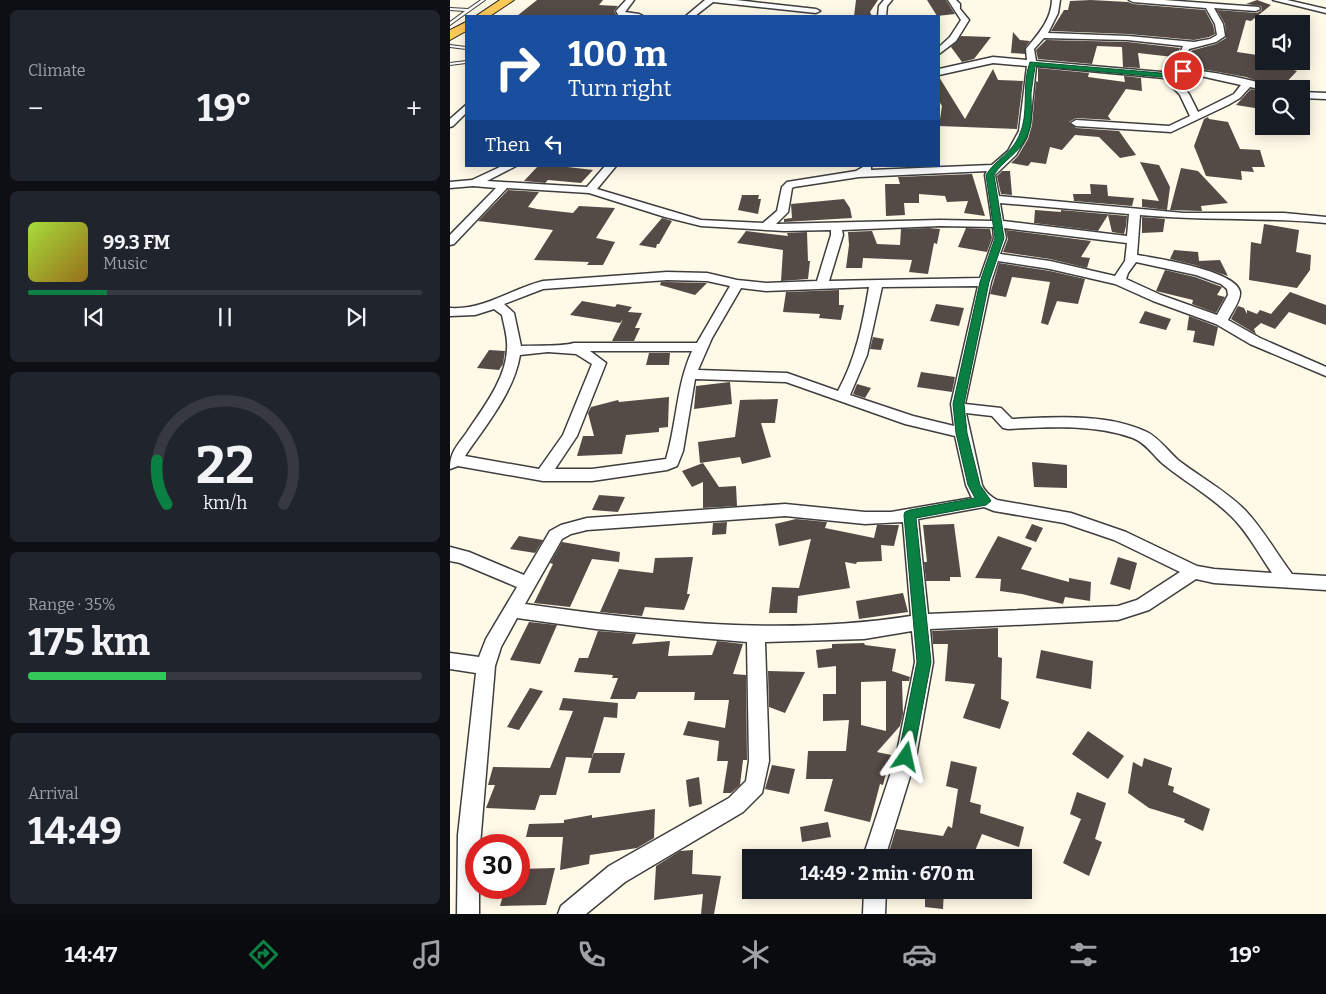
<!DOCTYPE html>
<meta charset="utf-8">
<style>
:root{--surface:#171b24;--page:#20242c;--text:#f1f3f6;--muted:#9ea1a6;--line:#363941;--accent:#0b8043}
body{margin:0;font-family:Bitter,serif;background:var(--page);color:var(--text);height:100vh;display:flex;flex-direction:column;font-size:19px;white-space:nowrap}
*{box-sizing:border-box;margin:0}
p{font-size:16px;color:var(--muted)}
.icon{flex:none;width:28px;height:28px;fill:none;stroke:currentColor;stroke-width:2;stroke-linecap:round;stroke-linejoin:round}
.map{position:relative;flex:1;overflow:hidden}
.sheet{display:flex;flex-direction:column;gap:10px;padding:10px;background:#0d0f14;width:450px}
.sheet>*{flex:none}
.top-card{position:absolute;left:15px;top:15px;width:475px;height:152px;border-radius:0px;box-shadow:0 2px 12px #0003;background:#1a4fa0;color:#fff;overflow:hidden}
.tools{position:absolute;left:805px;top:15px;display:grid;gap:10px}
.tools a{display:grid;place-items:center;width:55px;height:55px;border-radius:0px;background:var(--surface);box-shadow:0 2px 12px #0003;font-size:25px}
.speed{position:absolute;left:15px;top:834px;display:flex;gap:10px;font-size:25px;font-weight:700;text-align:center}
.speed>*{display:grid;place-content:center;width:65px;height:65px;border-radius:50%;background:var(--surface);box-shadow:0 2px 12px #0003;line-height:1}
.speed .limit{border:8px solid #d22;background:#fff;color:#111}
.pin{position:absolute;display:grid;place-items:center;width:42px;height:42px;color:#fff;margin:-21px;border:2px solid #fff;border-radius:50%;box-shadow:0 1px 5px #0007}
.me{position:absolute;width:55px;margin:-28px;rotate:11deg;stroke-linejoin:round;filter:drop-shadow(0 0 4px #0008)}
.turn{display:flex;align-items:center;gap:18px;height:105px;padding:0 20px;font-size:22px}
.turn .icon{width:65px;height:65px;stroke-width:2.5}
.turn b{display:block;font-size:35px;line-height:42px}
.then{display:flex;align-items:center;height:48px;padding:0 20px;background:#0003;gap:10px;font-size:19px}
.big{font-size:38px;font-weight:700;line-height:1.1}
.sheet .card{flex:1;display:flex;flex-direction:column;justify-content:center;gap:8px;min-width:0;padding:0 18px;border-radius:8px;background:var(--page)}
.sheet .dial{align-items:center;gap:0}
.dial svg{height:130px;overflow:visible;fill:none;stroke:var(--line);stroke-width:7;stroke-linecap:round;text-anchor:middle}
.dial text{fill:var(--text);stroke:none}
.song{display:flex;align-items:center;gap:15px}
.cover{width:60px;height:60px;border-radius:8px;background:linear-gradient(135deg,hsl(80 70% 55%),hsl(40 70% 35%))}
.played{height:5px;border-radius:2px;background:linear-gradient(90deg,var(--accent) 20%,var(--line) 20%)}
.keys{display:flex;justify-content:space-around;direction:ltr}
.heat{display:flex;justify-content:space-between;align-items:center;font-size:28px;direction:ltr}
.charge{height:8px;border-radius:4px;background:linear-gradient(90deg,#34c759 35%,var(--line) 0)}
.trip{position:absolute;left:292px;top:849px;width:290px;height:50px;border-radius:0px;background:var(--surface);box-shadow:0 2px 12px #0003;font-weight:700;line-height:50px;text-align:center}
.tabs{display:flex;height:80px;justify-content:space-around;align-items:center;background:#090b0e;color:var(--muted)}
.tabs .icon{width:35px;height:35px}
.tabs .on{color:var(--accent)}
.tabs b{font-size:22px;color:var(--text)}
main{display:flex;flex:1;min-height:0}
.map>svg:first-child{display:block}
.building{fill:#544a46;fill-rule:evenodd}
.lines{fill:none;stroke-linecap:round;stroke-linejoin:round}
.service-casing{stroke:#3e3e3e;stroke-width:2}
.minor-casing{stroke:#3e3e3e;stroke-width:3}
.primary-casing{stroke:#1c1c1c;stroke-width:2}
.service{fill:#fff;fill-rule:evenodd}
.minor{fill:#fff;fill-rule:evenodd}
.primary{fill:#ffca58;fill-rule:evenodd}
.route{fill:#0b8043;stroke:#07532c}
</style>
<main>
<section class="sheet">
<div class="card"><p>Climate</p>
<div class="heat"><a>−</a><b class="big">19°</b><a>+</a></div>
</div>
<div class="card">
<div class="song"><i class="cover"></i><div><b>99.3 FM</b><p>Music</p></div></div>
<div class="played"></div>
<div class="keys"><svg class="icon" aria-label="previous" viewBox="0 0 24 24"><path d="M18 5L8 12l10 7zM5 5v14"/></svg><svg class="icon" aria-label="pause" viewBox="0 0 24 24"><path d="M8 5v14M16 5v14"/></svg><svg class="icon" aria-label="next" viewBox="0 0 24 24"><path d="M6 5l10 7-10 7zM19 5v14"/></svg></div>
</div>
<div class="card dial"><svg viewBox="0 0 100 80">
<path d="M14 69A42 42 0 1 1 86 69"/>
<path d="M14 69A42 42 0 0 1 8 42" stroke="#0b8043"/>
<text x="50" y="56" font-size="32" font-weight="700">22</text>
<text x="50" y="72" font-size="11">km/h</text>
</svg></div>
<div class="card"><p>Range · 35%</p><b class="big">175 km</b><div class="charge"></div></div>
<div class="card"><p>Arrival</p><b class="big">14:49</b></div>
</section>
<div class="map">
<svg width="876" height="914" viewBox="0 0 876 914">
<rect width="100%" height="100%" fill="#fff9e8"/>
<path class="building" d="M87 0H153L149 5 168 6 164 11 167 16H67Z
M406 0H428L420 12 422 16H404Z
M477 0H496L505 14 487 16Z
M641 0 678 2 683 4 755 10 763 25 765 34 759 37 744 40 678 34 601 31 614 10H618L620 1Z
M807 0 821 5 801 21 796 20 787 52 814 56V61L847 71 830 89 796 77 735 66 740 51 766 44 776 38 775 24 767 10 807 13 812 10 811 6 796 4Z
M563 32 570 40 580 41 575 48V54L561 53Z
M511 36 541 37 524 59 512 62 501 47Z
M596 40 678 42 730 48 725 59 723 57 688 53 690 68 673 67 672 47 647 46 642 64 588 59 586 50Z
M588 68 639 73 638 77 675 82 674 76 691 78 692 91 676 89 658 116 661 120 626 118 619 122 626 128 669 131 686 155 670 158 649 137 625 135 612 150 600 147 596 164 581 162 578 166 561 163 568 156 578 139 582 125 586 81 588 82Z
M543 69 548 80 573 81 567 129 489 126 492 106 489 101V77L515 119Z
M801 89 814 92 811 109 786 105Z
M758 117 759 119 778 122 790 149 810 150 815 167H802L804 172 791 171 792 180 756 176 744 146 754 119Z
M690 162 709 165 720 187 717 210 692 207V199L709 201Z
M88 166H109L143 170 131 183 98 180 95 183 74 181Z
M731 168 748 171 778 203 751 206 752 211 720 210Z
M552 171H560L562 195 551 194 547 176Z
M522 174 535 216 514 213 518 201 497 202 495 196 469 194V203H454L455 215 436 216 435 184H450L448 177Z
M640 184 657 185 658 196 684 198 682 206 624 201 623 194H641Z
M58 190 89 192 78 207 87 209 123 213 129 206 165 208 146 238 165 242 153 265H137L139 262 84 260 103 230 28 221Z
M292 195H309L308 199H311L308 214 288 210Z
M394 199 400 208 402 218 334 222V219L342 218 341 204Z
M585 210 611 212V210L677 216 676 226 674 234 662 232 658 215 648 231 584 223Z
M692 217 715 219 713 232 692 233Z
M212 218 222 221 209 244H207L206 248 189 245Z
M814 224 849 230 846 252 861 255 860 270 847 288 799 280 801 242 811 244Z
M479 228 490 229 487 244 484 243 478 274 459 272 462 260 413 258 412 268H396L399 245 398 232 422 231 427 244 450 245 451 229Z
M516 228 540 229 542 238 537 252 508 247Z
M556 230 641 241 631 257 640 258 637 268 600 259 553 252 558 239Z
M296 231 338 236 337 233 357 232 358 261H360L358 279 331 281 333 250 287 243Z
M724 250 748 252 749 261 770 260 778 276 745 265 720 259Z
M549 263 600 271 635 279 628 304 607 301 598 325 591 323 600 282 562 277 556 297 540 294Z
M715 270 745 277 772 287 767 295 775 297 766 313 742 304 743 300 706 291Z
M211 282H217L257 283 245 295 210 285Z
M389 290V305H394L391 320 369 318 370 314 333 312 336 292Z
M840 292 876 305V325L839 312 825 329 811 323 804 329 806 334 781 319 788 306 794 308 797 314V310L807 314 810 310 821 314Z
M132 301 165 307 167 304 182 307 178 312 192 313 185 328H190L184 341H162L173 319 170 323 120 315Z
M486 304 514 308 509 326 480 321Z
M695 311 721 319 716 330 689 323Z
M739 316 768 327 764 346 743 342 745 331 737 330Z
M423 337 434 339 431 350 420 349Z
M39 350 55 351 53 364 49 370 27 368Z
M199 353H220L219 365H196Z
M471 372 505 377 502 392 467 387Z
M280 382 282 404 244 409 246 386Z
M407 384 421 388 415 398 403 394Z
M219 397 218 427 209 428V432L176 435 172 454 127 456 133 436H144L138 413 141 407 168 400 169 402Z
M328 399 325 423H311L321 457 292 464 290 457 250 463 248 442 285 437 290 400Z
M582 462 617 465V488L584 487Z
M253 463 269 487 286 486 287 506 253 508V482L242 487 232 471Z
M149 495 175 497 168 512 142 510Z
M346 519 377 522 375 528 424 538 427 525H449L444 546 431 545 432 561 407 562 406 564 395 562 400 588 348 596 347 613H319L322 587 349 588 361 539 329 546 325 524Z
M277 522 276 534 262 535 263 523Z
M504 524 511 577H500V581H476L474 562H477L473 525Z
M582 524 593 528 586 542 575 538Z
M69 536 93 540 85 553 60 549Z
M548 536 582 548 571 569 619 582V578L641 582 640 601 615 597 613 604 572 594 550 591 551 579 525 578Z
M112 542 170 552 169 562 142 559 120 607 84 603 103 564 100 563Z
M243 557 237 594H240L234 610 195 607 192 616 150 612 169 569 203 573 205 558Z
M668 557 687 563 680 590 660 584Z
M453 593 458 612 409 619 406 601Z
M79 622 107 625 90 664 60 660Z
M548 628V657L552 658 551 699 559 702 550 729 513 718 525 684 495 681 498 644H483L482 631Z
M148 631 186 634 182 644 220 641 218 656 262 655 267 641 293 644 283 674 296 675 297 760H293L290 785 281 793H273L278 761H267L269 741 233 735 238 721 275 728 279 700H244L245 692H188L185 699H160L168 678H162L163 675 124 672 129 658H138Z
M414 643 415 645 446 649 442 671 460 677 459 681H452L453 714 450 726 427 752 441 755 433 785 430 784 420 822 374 811 383 779H356L358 751H396L399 720 373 721V694H386V666L368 668 366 650 382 648V644ZM436 681V731L411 725V682Z
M591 650 643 661 641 689 586 678Z
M318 671 355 672 335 713 319 707Z
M80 688 93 691 69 730 57 727Z
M113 698 168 703 167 718 154 717 142 758 116 757 106 795H90L85 810 36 808 45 785H38L43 767 100 768 123 711 109 710Z
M638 731 674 756 658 779 622 754Z
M143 753H175L170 773H138Z
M694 758 722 768 718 785 724 787 723 792 760 809 753 831 734 822 735 819 699 808 678 793 683 762 692 767Z
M501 761 527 767 520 802 531 805 530 813 574 827 569 847 532 834 522 858H479L439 852 446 829 493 836 498 826 502 828 508 789 496 786Z
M322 765 345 769 339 794 315 789Z
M249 777 252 804 239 807 236 780Z
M627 792 656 803 645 839 652 842 639 876 613 863 631 819 620 814Z
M205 809 204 838 187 848 140 855 139 864 110 870 113 837H76L79 824 114 823V820L142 815V818Z
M378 822 381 837 352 842 350 827Z
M243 850 242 874 271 876 264 914H251L253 894 204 900 206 866 230 851Z
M105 868 96 905 50 906 55 888H69V869Z
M475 890H494L493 909 475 907Z"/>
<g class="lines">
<defs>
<path id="service" d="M31 0H35L0 25V22L15 11 0 10V8L18 9Z
M0 45 16 47V49L0 47Z
M16 61V63L0 65V63Z"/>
<path id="minor" d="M176 0H184L175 12 189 14 193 16H169L166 11Z
M255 0H286L366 9 370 11 366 13 263 2 245 16H236Z
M434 0H442L437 6 436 16H428L429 6Z
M498 0H506L510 4V9L519 20 506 41 489 54V47L500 37 511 20Z
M602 0H610L608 13 598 33 678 36 744 42 760 39 767 35 765 24 756 8 683 2 679 0H714L809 7 810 9 806 11 764 8 773 24 775 36 766 42 739 49 732 69C748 69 815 81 825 89L814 90 800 87 790 98 778 105 721 132 626 126 621 123 626 120 719 126 740 116 730 95 714 78 586 66 580 124 576 138 566 155 545 175 549 196 734 213H834L876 217V223C814 217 752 221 690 215L687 255C706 258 787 271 790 292 791 300 782 312 778 320L810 338 876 367V376L800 344 766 324 703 301 665 284 600 269 548 261 541 282 515 404 551 408 562 419C605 417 657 413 697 432 709 438 718 451 728 460 750 477 775 490 795 510 813 529 826 553 842 574L876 576V590L764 583 746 579 699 610 668 620 480 629 483 662 466 757 437 851V858H415V851L446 757 465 662 462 631 414 639 315 642 319 761 312 793 293 812 175 882 136 914H108L111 906 159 866 279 798 296 781 299 761 297 642 146 629 67 618 51 647 45 666 30 845H26V888H29V914H7L8 835 26 673 0 669V653L29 657 36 639 67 587 10 563 0 561V547L19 552 74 575 100 531 111 525 137 518 335 504 415 512H441L522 498 516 485 505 436 455 424 336 382 245 379 233 451 227 466 217 470 142 481H93L8 466 0 469C0 452 7 446 17 432 33 408 56 379 57 349 58 337 54 326 52 315L44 309 25 315 0 316V308C34 310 61 289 93 281L217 272 257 273 287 280 316 283 367 281 381 235V230L334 231 251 226 215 217 139 193 57 188 4 244 0 245V235L46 188 23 186 0 188V182L22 180 52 166H66L37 181 137 187 155 166H166L147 189 251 220 313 223 327 211 332 187 337 182 406 171 413 167H421V170L542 165 558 151 569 131 577 66 543 63 489 75V69L543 57 577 60 576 49C588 34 601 21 602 0ZM594 38 678 40 733 46 723 70 711 72 586 61 584 49ZM728 74 746 75 791 85 784 94 748 112 739 94 723 76ZM537 171 535 175 542 221 490 220 326 224 338 212 342 188 344 187 409 177ZM550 203 679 214 677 236 553 221ZM490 226 543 227 544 238 530 278 379 281 393 235 392 230ZM554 228 677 243 675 261 665 276 600 261 550 254 556 238ZM686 262 746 275 771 284 777 289 778 295 767 315 711 295 676 279 678 273ZM217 280 257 281 280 286 247 343H124C109 347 88 345 71 346L64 313 54 304 93 289ZM528 286 501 404 504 426 463 416 400 395 417 355 432 287ZM419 287C413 323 406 358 388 391L337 373 248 370 262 338 291 288 316 291ZM140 351H242C226 386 227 423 216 459L142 469H105L127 436 156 363ZM98 352 126 354 142 364 113 435 89 469 15 456C36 425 64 392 70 355ZM516 413 542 416 553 428 558 429C599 427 644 424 683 438 696 443 703 455 712 463 735 482 761 496 782 517 798 533 809 554 822 573L764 569 747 566 676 532 621 513 547 500C540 496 535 492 532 485ZM534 507 544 511 614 523 664 540 730 572 687 600 668 606 478 614 468 519ZM335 516 415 524 453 522 461 616C333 636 202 622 75 604L112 539 121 534 137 530Z
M823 0H837L876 9V13Z
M851 92 876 93V99L851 98Z
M16 105V113L3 126 0 127V119Z
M414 890H436L435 914H413Z"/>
<path id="primary" d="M50 0H64L40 16H26Z
M16 22V31L0 40V30Z"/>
</defs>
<use href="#service" class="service-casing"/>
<use href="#minor" class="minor-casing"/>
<use href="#primary" class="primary-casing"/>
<use href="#service" class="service"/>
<use href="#minor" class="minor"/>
<use href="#primary" class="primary"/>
</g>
<path class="route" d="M580 62 711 73 733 69 737 71 711 77 585 66C584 75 582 84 581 93 581 107 583 123 577 136 570 153 552 161 544 175L554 238 539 282 514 404 517 433 530 485 541 501 536 505 466 518 481 662 463 757 461 762 456 765 450 762 448 757 467 662 454 515 455 512 460 510 525 498 518 485 506 433 503 404 530 282 545 238 536 175C545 160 562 153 569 136 580 113 571 86 580 62Z"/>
</svg>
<div class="tools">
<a><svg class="icon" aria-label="sound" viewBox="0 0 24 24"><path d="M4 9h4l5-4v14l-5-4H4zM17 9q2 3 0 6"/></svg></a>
<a><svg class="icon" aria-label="search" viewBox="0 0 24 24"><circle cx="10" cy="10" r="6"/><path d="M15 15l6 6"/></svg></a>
</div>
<div class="speed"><div class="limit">30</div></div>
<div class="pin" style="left:733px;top:71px;background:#d93025"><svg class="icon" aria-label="arrive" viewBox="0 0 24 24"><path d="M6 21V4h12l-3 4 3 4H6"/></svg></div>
<svg class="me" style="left:456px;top:757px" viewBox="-20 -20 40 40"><path d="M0-17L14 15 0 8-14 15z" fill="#0b8043" stroke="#fff" stroke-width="4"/></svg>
<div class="trip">14:49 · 2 min · 670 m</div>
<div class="top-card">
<div class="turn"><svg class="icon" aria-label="right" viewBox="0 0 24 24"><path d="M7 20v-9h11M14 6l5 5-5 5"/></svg><div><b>100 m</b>Turn right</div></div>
<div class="then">Then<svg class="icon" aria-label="left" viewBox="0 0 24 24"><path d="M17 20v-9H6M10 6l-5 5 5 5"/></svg></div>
</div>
</div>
</main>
<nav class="tabs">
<b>14:47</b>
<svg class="icon on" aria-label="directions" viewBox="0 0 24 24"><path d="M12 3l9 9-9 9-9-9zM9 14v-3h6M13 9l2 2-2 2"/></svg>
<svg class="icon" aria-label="music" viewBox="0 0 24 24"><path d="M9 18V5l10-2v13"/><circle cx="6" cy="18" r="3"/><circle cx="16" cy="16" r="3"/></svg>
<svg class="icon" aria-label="phone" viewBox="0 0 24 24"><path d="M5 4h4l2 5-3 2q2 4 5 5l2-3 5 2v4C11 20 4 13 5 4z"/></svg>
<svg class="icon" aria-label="climate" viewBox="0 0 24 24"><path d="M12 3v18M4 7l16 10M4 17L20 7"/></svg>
<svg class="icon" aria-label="car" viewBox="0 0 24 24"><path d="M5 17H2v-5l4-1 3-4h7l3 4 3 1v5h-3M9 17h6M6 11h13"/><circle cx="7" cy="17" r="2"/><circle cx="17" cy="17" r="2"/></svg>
<svg class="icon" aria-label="filters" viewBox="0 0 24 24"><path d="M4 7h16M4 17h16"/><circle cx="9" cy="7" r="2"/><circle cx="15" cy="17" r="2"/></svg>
<b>19°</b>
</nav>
